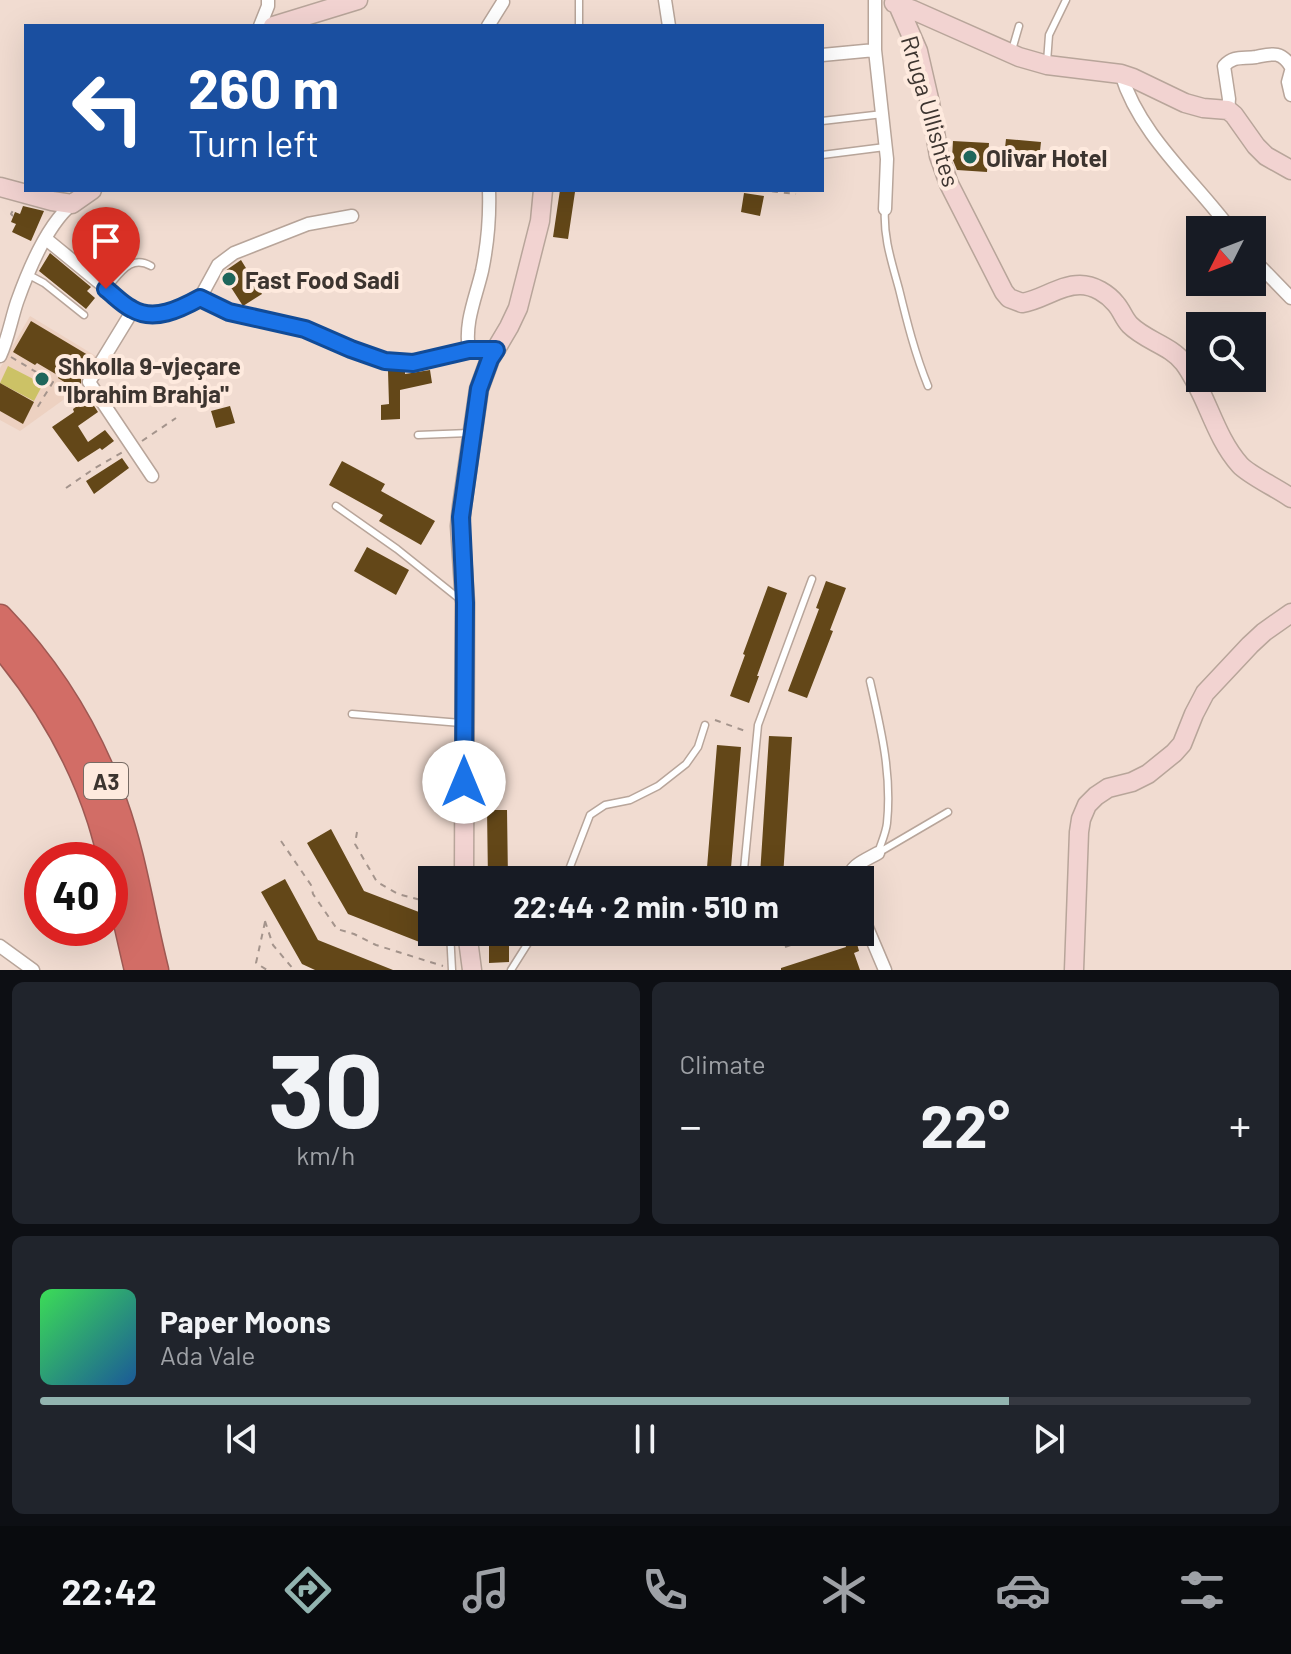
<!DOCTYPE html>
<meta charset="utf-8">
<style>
:root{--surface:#171b24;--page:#20242c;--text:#f1f3f6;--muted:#9ea1a6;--line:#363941;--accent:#92b4b0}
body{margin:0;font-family:Barlow,sans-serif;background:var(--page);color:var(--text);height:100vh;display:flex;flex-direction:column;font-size:30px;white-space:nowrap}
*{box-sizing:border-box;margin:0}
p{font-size:26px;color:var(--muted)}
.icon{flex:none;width:44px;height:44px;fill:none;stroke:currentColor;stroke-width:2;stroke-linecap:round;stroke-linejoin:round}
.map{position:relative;height:970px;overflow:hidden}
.sheet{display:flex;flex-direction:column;gap:12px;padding:12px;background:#0d0f14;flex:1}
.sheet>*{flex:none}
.guide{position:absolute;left:24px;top:24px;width:800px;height:168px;border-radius:0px;box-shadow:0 8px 32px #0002;background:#1a4fa0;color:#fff;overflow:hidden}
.needle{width:52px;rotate:228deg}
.fabs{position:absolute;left:1186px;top:216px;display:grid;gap:16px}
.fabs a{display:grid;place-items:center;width:80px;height:80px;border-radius:0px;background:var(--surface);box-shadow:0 8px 32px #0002;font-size:40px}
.speed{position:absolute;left:24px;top:842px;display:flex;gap:16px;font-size:40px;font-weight:700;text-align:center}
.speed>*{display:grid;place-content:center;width:104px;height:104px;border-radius:50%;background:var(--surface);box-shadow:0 8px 32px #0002;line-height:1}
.speed .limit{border:12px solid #d22;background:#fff;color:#111}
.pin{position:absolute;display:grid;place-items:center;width:68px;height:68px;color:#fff;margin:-82px -34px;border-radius:50% 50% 50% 0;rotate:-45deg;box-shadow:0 0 8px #0007}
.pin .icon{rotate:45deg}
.me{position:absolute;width:88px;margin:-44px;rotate:0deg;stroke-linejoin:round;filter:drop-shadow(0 0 6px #0008)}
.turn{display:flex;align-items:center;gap:28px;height:168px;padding:0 32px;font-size:36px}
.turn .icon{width:104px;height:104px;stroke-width:2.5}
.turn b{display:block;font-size:56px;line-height:68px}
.big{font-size:60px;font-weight:700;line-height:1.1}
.sheet .tile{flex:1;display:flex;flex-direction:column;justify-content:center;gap:12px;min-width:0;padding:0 28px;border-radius:12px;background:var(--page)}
.sheet .dial{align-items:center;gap:0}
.dial b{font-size:104px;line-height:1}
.song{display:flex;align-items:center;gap:24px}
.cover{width:96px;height:96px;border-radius:12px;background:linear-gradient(135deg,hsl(130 70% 55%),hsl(210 70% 35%))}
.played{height:8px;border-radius:4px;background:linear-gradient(90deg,var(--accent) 80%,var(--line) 80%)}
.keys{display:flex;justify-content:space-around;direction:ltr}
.heat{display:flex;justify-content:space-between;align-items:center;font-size:44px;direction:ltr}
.sheet .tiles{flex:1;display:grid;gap:12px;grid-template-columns:1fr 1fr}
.tile:last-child{grid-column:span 2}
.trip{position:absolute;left:418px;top:866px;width:456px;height:80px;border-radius:0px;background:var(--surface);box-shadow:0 8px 32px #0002;font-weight:700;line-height:80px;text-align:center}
.tabs{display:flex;height:128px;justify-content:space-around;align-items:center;background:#090b0e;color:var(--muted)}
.tabs .icon{width:56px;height:56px}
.tabs .on{color:var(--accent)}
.tabs b{font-size:36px;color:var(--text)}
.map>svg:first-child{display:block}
.built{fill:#edd1c1}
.green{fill:#ccc266}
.building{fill:#634718}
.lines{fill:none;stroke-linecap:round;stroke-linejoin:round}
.lane-casing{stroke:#b8a59a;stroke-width:9}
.street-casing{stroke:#b8a59a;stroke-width:15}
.secondary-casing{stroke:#b8a59a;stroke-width:21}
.highway-casing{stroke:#9e5953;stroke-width:27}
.path{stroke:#a4948c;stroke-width:2;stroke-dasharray:6 6;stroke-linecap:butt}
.lane{stroke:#fff;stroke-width:6}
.street{stroke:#fff;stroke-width:12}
.secondary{stroke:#f2d3d1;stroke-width:18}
.highway{stroke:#d26d66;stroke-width:24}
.route-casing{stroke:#114b97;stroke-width:20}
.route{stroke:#1a73e8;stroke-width:14}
.poi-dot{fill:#1f665b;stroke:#feeade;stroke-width:3}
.labels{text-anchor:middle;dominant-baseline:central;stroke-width:8;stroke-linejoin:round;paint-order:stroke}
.shield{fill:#feeade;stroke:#776b64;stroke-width:2}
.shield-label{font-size:22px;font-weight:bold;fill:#3d3530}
.street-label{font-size:24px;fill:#3d3530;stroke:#feeade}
.poi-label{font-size:24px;font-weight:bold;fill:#3d3530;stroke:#feeade;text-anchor:start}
</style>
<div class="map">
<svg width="1291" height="970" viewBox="0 0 1291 970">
<rect width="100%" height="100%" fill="#f1dcd1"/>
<path class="built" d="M30 316 99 358 77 390 20 431 0 420V368Z"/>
<path class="green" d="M8 366 43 384 34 401 0 383Z"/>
<path class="building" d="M1006 139 1041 142 1039 160 1004 157Z
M953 141 989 143 987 172 957 170 952 158Z
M560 190 575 192 568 239 553 237Z
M744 193 764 196 760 216 741 212Z
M23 206 44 211 31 241 12 232 16 224 11 222 15 212 20 214Z
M50 253 91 287 87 291 95 298 86 309 39 271Z
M241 260 262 294 243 306 223 275 225 271Z
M31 321 93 358 81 377V384L77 390 58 378 59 376 37 363 35 365 13 352Z
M430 370 432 383 400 390V419L381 420V405L389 404 388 371H405V374Z
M0 383 34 402 23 424 0 411Z
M89 398 98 412 78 426 88 442 105 430 114 441 102 450 100 448 78 462 52 427 74 412 73 409Z
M230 406 235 423 216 428 211 411Z
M122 458 129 468 94 494 86 481Z
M342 461 385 484 381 491 435 521 421 545 379 521 383 515 329 485Z
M367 547 409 570 396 595 354 571Z
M826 581 846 588 830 630 833 631 807 698 788 691 819 609 816 608Z
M768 586 787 593 757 676H759L749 703 730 696 745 655 743 654Z
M769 736 792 737 783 877 760 875Z
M717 745 741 747 730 880H706Z
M487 810H507L508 880H488Z
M331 829 364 891 432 917 422 943 348 914 307 843Z
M285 879 318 940 393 970H315L302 964 261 892Z
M489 932H509V962L489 963Z
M856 940 859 951 854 953 860 970H781V968L846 947 845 943Z"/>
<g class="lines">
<defs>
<path id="lane" d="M579 26V0
M1012 50 1019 26
M1047 62 1049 35 1066 0
M822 121 883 114
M822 155 885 147
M885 209C883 237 892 263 899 289 907 322 915 354 928 386
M29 275 44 283 84 315
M106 289C120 274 130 254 151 266
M418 435 469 433
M336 506 397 549 462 601
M870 681C881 729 892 774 887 823 886 833 881 843 878 853
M352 714 461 723
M878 853 948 812
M565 880 590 815 605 805 630 800 658 786 686 764 698 747 705 725
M743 880 758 725 812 579
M827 880 837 877
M450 932 452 970
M511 970 535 932"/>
<path id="street" d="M665 0 669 26
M875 0V50L887 159 885 209
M260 26 268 6V0
M488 26 503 2
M822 55 875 50
M1291 71 1288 82 1291 95
M1121 74C1140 136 1194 180 1231 230
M1228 110 1229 99 1224 66C1234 55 1243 59 1256 57 1271 54 1281 50 1291 67
M46 239 133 310 148 314H161L178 310 200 298 218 265 234 253 308 224 352 216
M1252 258 1291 298
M200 298 229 312 305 329 351 349 385 361 413 363 469 350H496
M133 310 89 382 152 476
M469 350C464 323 476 297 482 271 488 242 490 219 489 190
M0 356C8 339 11 320 17 302 28 271 47 225 72 204
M848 880C850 865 866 860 878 853
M860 911 885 970
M0 946 33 970"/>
<path id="secondary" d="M894 3 913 10 1019 57 1047 65 1121 74 1133 78 1185 103 1203 108 1228 110 1234 115 1256 146 1266 156 1291 170
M898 5 918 51 930 103 939 156 949 184 1004 292 1009 298 1022 303C1042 300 1059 285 1080 285 1094 285 1108 294 1116 304 1122 311 1124 319 1130 325 1146 341 1170 345 1184 363 1207 394 1214 436 1240 465 1249 475 1277 488 1291 498
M273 26 358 0
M0 187 52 201 72 204 92 190
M464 880 465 603 460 526 462 506 479 389 490 359 509 327 518 308 540 221 543 190
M467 932 472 970
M1074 970 1079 832 1081 819 1087 805 1096 796 1108 788 1132 782 1148 774 1174 753 1182 744 1194 714 1205 693 1250 645 1264 632 1291 613"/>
<path id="highway" d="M0 617C51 670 90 734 115 804 134 857 142 915 156 970
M0 644C44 696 79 755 100 820 115 869 125 920 137 970"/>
</defs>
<use href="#lane" class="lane-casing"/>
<use href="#street" class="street-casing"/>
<use href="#secondary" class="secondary-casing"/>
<use href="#highway" class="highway-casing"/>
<path class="path" d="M760 190 796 194
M13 216 11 214 15 207
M11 357 53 382 37 408
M142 441 176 418
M66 488 95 468 123 452
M715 720 748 732
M357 832 355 844 377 882 398 894 432 903
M281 841 311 885 313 894 337 929 354 934 376 945 443 966
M265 921 273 945 294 970
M265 922 256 963 267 970
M785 947 827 932"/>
<use href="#lane" class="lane"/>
<use href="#street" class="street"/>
<use href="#secondary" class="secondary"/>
<use href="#highway" class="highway"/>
</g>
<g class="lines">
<defs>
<path id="route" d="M106 289C114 295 122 304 132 309 154 322 180 309 200 298L229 312 305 329 351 349 385 361 413 363 469 350H496L490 359 479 389 461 517 465 603 464 782"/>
</defs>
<use href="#route" class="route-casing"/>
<use href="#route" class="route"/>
</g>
<g class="poi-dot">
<circle cx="970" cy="157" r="8"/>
<circle cx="229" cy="279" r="8"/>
<circle cx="42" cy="379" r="8"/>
</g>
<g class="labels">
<rect class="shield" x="84" y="763" width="44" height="36" rx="6"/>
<g class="shield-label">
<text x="106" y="781">A3</text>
</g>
<g class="street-label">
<text transform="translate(931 111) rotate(74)">Rruga Ullishtes</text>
</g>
<g class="poi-label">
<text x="986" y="157">Olivar Hotel</text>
<text x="245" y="279">Fast Food Sadi</text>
<text x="58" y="365">Shkolla 9-vjeçare<tspan x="58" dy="28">"Ibrahim Brahja"</tspan></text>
</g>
</g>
</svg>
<div class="fabs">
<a><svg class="needle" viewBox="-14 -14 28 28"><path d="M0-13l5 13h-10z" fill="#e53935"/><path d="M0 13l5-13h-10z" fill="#9ea1a6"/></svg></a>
<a><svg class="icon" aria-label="search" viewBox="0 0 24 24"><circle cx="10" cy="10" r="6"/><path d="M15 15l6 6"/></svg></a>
</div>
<div class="speed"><div class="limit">40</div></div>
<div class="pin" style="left:106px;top:289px;background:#d93025"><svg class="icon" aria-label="arrive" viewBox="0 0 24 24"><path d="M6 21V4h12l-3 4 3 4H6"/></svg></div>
<svg class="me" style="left:464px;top:782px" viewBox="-20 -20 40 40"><circle r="19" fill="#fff"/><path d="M0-13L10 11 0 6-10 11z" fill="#1a73e8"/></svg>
<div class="trip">22:44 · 2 min · 510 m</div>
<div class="guide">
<div class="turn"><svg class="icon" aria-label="left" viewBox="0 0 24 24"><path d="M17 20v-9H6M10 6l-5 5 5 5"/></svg><div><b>260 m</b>Turn left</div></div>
</div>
</div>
<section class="sheet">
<div class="tiles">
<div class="tile dial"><b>30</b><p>km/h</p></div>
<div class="tile"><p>Climate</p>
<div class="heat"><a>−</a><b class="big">22°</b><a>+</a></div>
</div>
<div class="tile">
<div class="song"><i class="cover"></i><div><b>Paper Moons</b><p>Ada Vale</p></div></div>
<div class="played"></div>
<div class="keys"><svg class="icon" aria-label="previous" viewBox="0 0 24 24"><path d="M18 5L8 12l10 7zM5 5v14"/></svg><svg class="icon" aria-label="pause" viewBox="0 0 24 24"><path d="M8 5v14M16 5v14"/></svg><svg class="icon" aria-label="next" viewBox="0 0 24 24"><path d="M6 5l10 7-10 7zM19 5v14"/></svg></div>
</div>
</div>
</section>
<nav class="tabs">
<b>22:42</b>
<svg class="icon on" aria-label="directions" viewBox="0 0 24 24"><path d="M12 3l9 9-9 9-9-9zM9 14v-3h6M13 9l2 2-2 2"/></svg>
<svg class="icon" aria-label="music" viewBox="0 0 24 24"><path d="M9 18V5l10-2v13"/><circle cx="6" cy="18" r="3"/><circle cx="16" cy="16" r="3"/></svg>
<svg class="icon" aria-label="phone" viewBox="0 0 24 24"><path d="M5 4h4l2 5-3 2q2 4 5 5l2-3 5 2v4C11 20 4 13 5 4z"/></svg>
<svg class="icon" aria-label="climate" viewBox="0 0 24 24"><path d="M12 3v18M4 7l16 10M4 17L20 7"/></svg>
<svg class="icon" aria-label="car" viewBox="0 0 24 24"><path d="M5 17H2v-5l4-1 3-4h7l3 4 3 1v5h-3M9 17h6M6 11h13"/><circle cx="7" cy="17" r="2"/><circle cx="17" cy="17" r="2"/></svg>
<svg class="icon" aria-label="filters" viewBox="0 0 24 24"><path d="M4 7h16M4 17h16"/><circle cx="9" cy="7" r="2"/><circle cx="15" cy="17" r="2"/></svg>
</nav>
